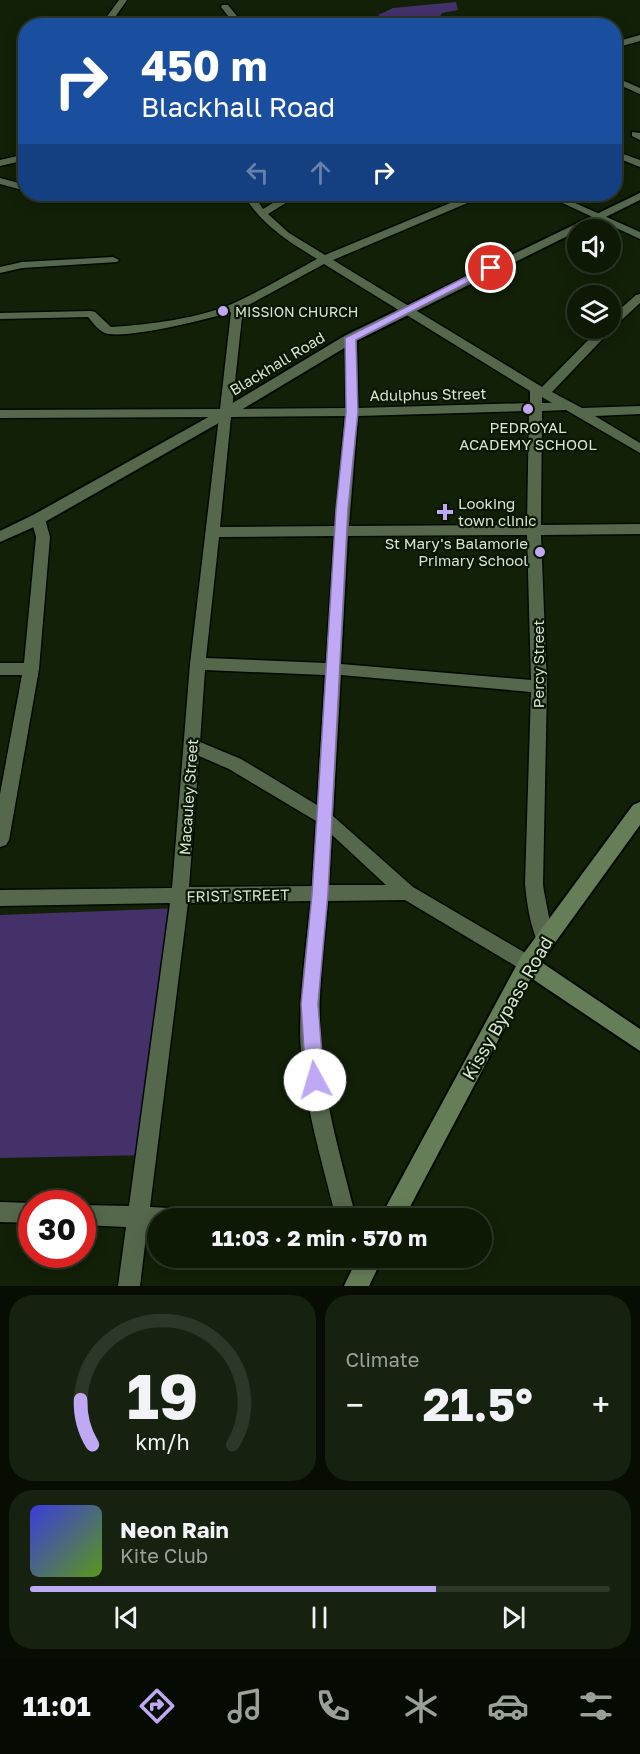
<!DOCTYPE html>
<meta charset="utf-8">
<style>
:root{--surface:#0d1805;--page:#16210f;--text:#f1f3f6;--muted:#9aa09a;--line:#2d3727;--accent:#bfa9f4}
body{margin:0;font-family:"Golos Text",sans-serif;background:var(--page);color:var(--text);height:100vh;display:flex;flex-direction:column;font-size:22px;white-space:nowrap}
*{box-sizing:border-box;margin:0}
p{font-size:20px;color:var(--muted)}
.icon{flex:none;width:33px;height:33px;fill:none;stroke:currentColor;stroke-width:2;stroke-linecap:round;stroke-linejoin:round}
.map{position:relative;height:1286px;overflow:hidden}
.drawer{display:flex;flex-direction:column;gap:9px;padding:9px;background:#070d03;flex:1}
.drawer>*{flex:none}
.top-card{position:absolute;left:18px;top:18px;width:604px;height:183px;border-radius:24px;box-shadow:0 3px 15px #0003,0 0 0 2px var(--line);background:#1a4fa0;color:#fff;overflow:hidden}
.controls{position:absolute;left:567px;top:219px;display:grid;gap:12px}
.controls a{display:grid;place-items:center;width:54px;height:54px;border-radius:50%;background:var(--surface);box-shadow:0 3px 15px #0003,0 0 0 2px var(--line);font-size:30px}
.speed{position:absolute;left:18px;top:1190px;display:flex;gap:12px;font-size:30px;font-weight:700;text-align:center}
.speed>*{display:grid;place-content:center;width:78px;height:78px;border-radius:50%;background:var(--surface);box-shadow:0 3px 15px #0003,0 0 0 2px var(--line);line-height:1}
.speed .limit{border:9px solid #d22;background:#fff;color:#111}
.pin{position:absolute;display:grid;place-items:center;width:51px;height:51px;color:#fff;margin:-26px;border:3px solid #fff;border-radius:50%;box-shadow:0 2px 6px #0007}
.me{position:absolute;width:66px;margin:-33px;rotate:354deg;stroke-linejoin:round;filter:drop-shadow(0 0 4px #0008)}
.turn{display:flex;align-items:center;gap:21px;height:126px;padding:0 24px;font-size:27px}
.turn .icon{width:78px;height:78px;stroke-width:2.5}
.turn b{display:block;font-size:42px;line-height:51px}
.lanes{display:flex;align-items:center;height:57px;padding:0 24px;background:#0003;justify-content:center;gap:30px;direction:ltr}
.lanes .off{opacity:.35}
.big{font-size:45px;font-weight:700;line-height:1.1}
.drawer .tile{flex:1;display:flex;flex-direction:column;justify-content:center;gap:9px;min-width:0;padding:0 21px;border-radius:24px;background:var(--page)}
.drawer .dial{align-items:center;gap:0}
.dial svg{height:156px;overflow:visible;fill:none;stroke:var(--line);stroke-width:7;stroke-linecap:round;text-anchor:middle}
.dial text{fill:var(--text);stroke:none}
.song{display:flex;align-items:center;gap:18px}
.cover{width:72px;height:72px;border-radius:9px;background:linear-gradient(135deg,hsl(240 70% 55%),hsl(90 70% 35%))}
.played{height:6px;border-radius:3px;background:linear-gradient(90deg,var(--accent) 70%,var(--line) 70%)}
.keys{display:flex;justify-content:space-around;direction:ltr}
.heat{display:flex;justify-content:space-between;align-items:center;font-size:33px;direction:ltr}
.drawer .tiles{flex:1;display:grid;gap:9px;grid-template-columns:1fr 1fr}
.tile:last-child{grid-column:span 2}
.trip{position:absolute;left:147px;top:1208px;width:345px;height:60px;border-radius:30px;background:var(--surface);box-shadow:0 3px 15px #0003,0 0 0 2px var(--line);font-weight:700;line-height:60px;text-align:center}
.tabs{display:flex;height:96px;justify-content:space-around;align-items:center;background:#050a02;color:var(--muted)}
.tabs .icon{width:42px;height:42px}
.tabs .active{color:var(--accent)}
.tabs b{font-size:27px;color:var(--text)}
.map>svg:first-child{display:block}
.green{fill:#45316a}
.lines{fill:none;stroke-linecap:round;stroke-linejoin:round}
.minor-casing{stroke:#010900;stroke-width:3}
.tertiary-casing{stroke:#010900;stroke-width:4}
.secondary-casing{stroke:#010900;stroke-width:4}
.minor{fill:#56684c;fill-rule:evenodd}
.tertiary{fill:#56684c;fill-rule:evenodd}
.secondary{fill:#667e58;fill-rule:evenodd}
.route{fill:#bfa9f4;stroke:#7c6e9f;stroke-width:1.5}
.poi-dot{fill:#bfa9f4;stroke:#091601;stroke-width:2}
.labels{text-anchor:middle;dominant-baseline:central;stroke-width:4.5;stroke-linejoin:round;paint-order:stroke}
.far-poi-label{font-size:14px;fill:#d9e3d4;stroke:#091601;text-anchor:start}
.street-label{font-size:15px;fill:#d9e3d4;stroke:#091601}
.poi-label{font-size:15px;fill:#d9e3d4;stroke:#091601}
.near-street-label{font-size:18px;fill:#d9e3d4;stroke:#091601}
</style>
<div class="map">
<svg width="640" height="1286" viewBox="0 0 640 1286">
<rect width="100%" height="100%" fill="#112007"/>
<path class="green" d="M456 2 458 10 442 13 436 23 453 25H388L387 20 378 15 393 8Z
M182 908 151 1155 0 1158V915Z"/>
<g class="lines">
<defs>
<path id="minor" d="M119 0H127L109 26H100Z
M222 5H228L245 26H236L221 7Z
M640 35V41L615 48V42Z
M615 77 640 88V94L615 83Z
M632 132 640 133V140L632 136Z
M615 151 640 160V167L615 157Z
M26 154V160L0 166V160Z
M0 178 26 185V191L0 184Z
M50 194H92C83 202 60 201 50 194Z
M250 194 254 195 263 209 288 194H300L268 214 289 233 325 255 472 194H485L484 196 333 260 542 387 600 328H610V318L636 295 640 294V303L613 328 552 392 582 408 640 406V414L595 416 640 443V453L566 410 542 411 541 525 640 524V534L541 535 547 687 543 884C544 897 555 936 551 945L545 947 539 945C530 926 527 904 525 884L531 692 341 675 333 816 413 887 534 958 537 964 534 970 528 972 522 970 405 900 328 901C324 945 318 990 320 1034 322 1097 341 1157 356 1218H336C321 1157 302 1097 300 1034 300 990 306 945 311 901L188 903 150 1207 169 1208 176 1211 179 1218H158V1228H147L140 1286H118L126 1227 82 1225V1205L129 1206 170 903 0 906V890L172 888 190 664 219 417 0 418V410L220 409 231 312C209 319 124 340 105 333 98 330 93 323 88 317L0 319V313L91 311 95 312 111 327C147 325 202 318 234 303 262 290 289 274 317 259 288 241 263 226 245 197ZM324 264 530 391V403L358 408 357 338 351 334 345 338 346 408 232 409 243 308ZM542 397 552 403H542ZM529 411 527 525 349 526 358 416ZM345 416 335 526 220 527 231 417ZM527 535 531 680 341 664 348 536ZM334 536 326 663 206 658 219 537ZM205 670 325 675 317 805 241 759 200 742ZM199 756 229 769 316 821 312 886 189 887ZM332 835 386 885H329Z
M543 194H555L640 232V239Z
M113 257 119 260 117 262 22 268 0 273V267L22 262Z
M38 514 45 519 50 537 39 669 9 840 6 845 0 847V794L22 675H0V663H24L36 537 31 519Z
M0 1202 33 1203 32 1223 0 1222Z"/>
<path id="tertiary" d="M640 193V200L356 341 231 416 43 523 0 542V531L33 515 221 410 346 335Z"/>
<path id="secondary" d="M640 802V825L541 962 640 1029V1051L531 978 404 1218H380L521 957 633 805Z
M358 1257H383L369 1286H344Z"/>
</defs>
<use href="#minor" class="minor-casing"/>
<use href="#tertiary" class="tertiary-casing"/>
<use href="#secondary" class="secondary-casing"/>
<use href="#minor" class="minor"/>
<use href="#tertiary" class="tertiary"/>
<use href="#secondary" class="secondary"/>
</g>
<path class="route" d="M487 266 496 268 356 340 358 412 348 509 328 894 318 1004 324 1080 321 1086 315 1089 309 1086 306 1080 301 1004 312 894 336 509 346 412 345 338Z"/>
<g class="poi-dot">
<circle cx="223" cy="311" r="6"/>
<circle cx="528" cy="409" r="6"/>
<path d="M442 503h6v6h6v6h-6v6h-6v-6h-6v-6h6z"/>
<circle cx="540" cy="552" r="6"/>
</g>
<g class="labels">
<g class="far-poi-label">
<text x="235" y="311">MISSION CHURCH</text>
</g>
<g class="street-label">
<text transform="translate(277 363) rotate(-31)">Blackhall Road</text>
<text transform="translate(428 394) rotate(-1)">Adulphus Street</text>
<text transform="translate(538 664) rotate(-90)">Percy Street</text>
<text transform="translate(188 797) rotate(-86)">Macauley Street</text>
<text transform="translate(238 895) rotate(-1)">FRIST STREET</text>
</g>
<g class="poi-label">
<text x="528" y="427">PEDROYAL<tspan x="528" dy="17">ACADEMY SCHOOL</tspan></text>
<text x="458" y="503" text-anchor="start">Looking<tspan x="458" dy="17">town clinic</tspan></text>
<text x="528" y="543" text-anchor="end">St Mary's Balamorie<tspan x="528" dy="17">Primary School</tspan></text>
</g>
<g class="near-street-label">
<text transform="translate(507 1008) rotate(-60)">Kissy Bypass Road</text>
</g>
</g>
</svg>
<div class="controls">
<a><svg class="icon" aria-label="sound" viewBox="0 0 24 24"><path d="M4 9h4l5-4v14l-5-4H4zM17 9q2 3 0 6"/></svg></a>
<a><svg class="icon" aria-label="layers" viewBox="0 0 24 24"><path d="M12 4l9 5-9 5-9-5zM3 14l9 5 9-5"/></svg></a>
</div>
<div class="speed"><div class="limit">30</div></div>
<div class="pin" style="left:491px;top:268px;background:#d93025"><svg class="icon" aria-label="arrive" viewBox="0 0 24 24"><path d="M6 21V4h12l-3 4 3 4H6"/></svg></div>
<svg class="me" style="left:315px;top:1080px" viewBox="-20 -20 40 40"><circle r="19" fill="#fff"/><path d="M0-13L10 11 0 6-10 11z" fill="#bfa9f4"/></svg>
<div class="trip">11:03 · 2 min · 570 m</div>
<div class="top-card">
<div class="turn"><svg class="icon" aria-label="right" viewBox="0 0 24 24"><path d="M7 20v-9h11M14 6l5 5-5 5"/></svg><div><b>450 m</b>Blackhall Road</div></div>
<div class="lanes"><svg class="icon off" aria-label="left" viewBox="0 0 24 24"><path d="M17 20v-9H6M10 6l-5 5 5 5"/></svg><svg class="icon off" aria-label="ahead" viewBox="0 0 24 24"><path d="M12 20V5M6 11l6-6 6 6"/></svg><svg class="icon" aria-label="right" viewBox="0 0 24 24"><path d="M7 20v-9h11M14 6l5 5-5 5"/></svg></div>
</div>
</div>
<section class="drawer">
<div class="tiles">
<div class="tile dial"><svg viewBox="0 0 100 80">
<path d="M14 69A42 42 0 1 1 86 69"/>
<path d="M14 69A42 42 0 0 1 8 46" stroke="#bfa9f4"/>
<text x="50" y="56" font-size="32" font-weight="700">19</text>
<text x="50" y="72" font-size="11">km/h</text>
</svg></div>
<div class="tile"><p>Climate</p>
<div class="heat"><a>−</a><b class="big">21.5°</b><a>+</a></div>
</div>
<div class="tile">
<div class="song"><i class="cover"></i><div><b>Neon Rain</b><p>Kite Club</p></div></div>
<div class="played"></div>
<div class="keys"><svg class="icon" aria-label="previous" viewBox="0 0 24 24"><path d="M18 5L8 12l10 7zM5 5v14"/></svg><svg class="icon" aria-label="pause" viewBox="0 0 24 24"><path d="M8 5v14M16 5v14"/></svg><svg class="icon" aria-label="next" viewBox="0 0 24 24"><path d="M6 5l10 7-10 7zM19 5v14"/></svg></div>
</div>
</div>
</section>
<nav class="tabs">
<b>11:01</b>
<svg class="icon active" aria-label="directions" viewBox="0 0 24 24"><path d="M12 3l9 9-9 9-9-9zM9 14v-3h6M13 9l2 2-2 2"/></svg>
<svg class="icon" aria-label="music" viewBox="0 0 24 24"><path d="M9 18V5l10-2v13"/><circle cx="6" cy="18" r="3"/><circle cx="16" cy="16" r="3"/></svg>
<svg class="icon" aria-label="phone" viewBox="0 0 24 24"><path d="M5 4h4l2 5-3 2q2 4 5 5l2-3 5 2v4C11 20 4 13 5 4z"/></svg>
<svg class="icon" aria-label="climate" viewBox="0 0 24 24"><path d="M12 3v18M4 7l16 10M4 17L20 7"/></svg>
<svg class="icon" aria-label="car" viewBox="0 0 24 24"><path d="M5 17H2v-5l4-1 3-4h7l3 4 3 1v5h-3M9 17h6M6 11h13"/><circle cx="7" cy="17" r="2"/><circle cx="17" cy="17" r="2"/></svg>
<svg class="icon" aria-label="filters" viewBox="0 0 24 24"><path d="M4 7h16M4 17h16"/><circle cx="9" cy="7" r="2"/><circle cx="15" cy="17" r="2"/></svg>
</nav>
